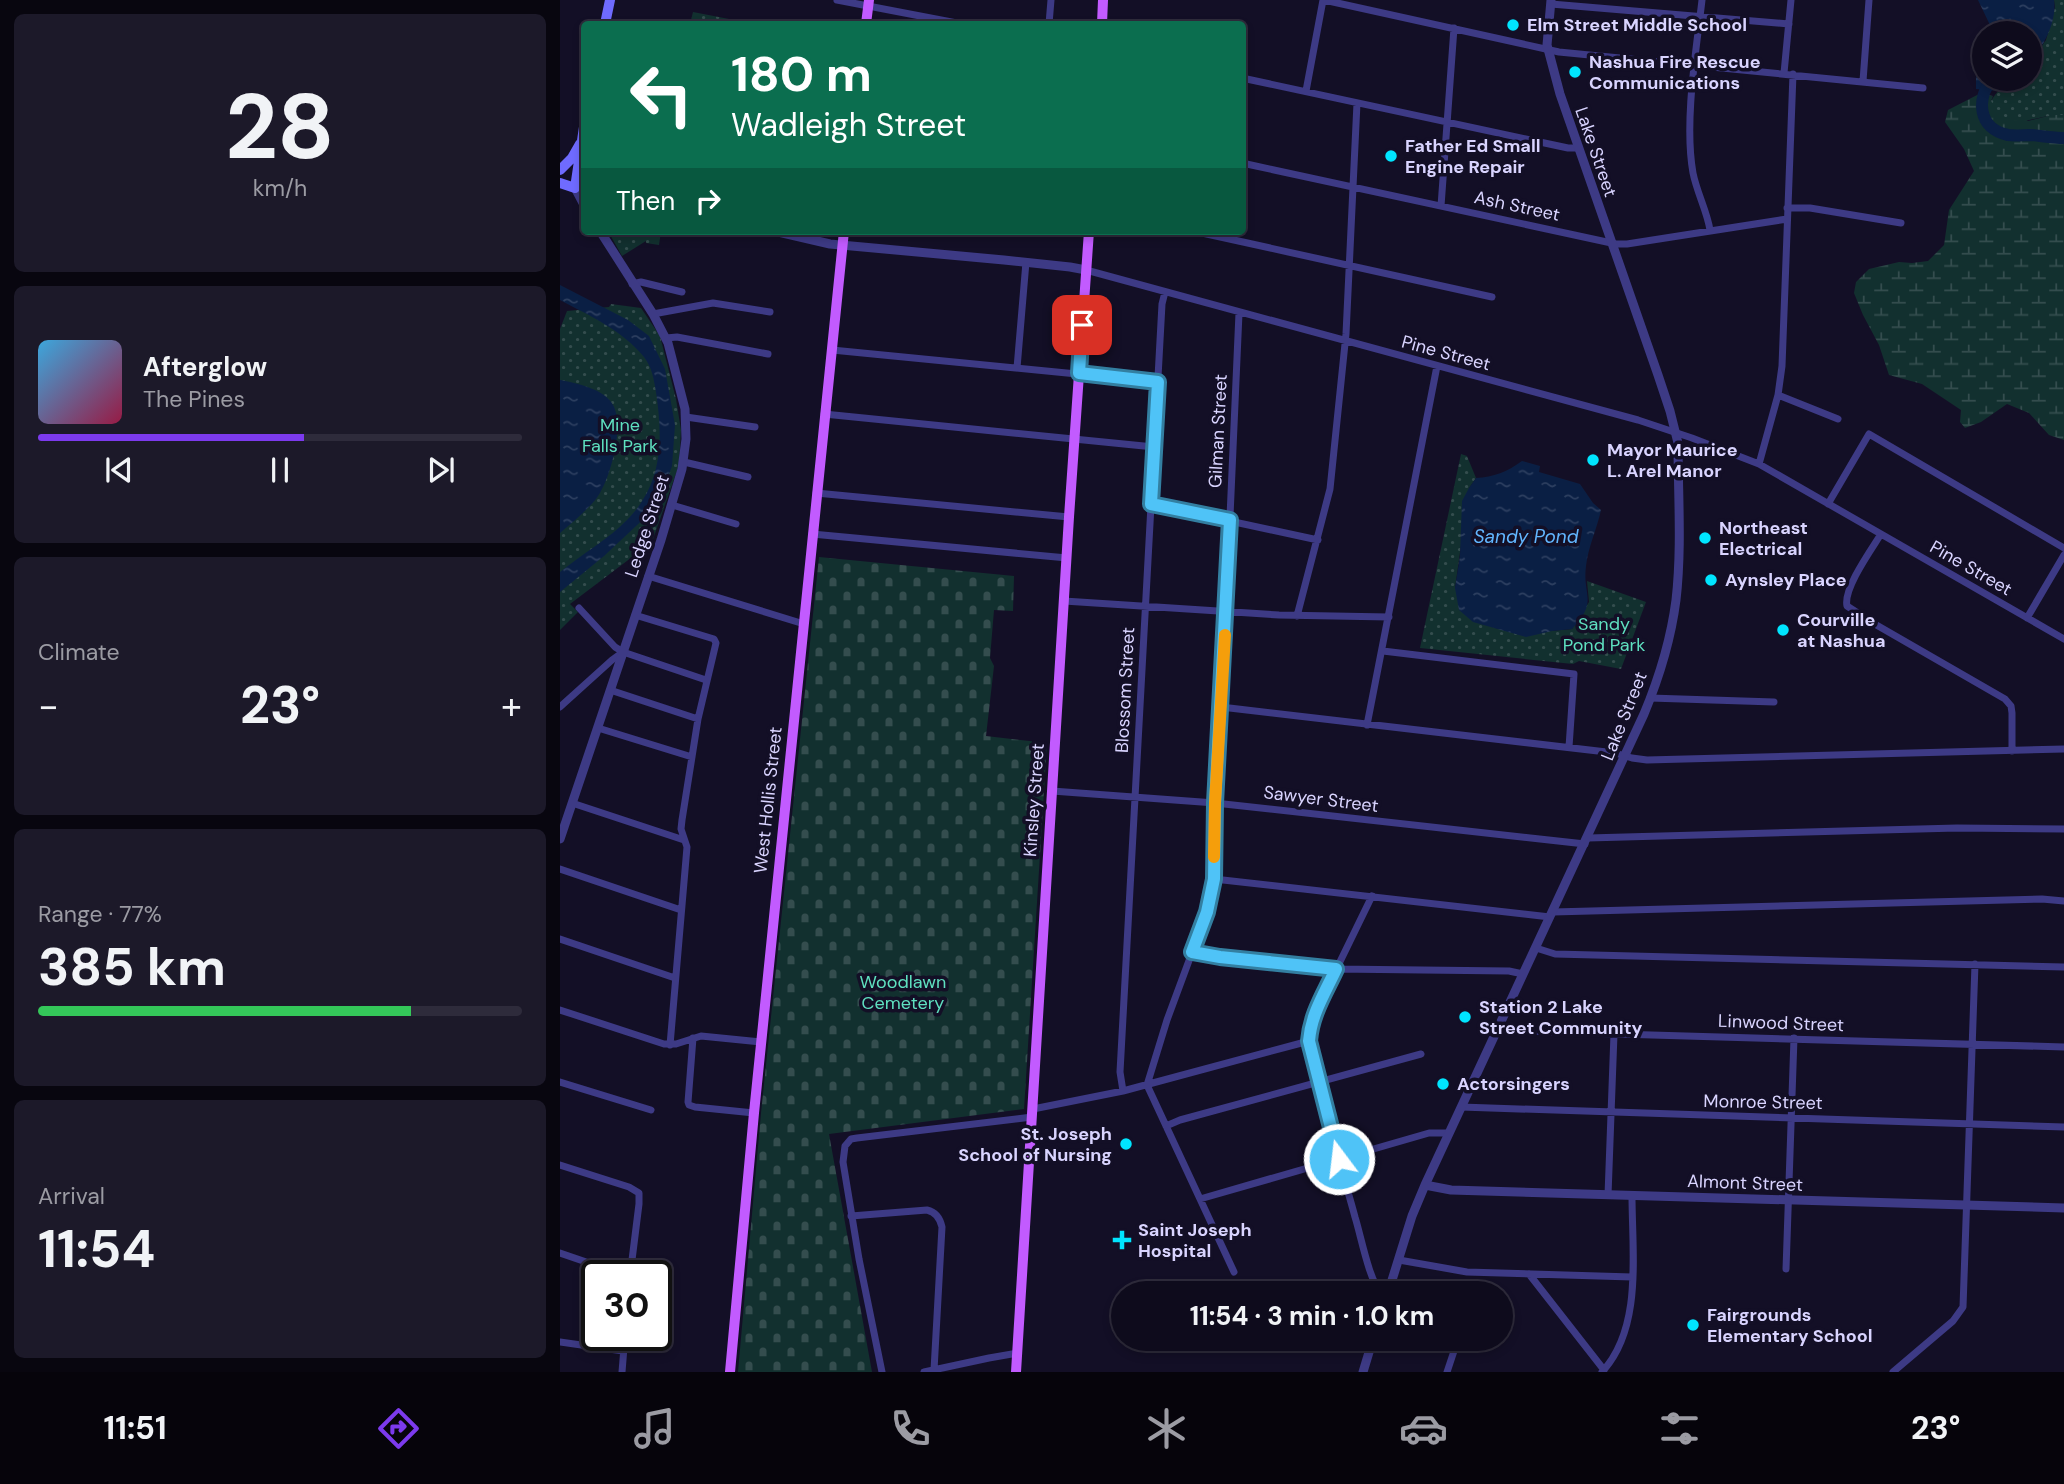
<!DOCTYPE html>
<meta charset="utf-8">
<style>
:root{--surface:#0e0b1c;--page:#1c1929;--text:#f1f3f6;--muted:#9b9ba3;--line:#2e2b3b;--accent:#7c3aed}
body{margin:0;font-family:"DM Sans",sans-serif;background:var(--page);color:var(--text);height:100vh;display:flex;flex-direction:column;font-size:26px;white-space:nowrap}
*{box-sizing:border-box;margin:0}
p{font-size:23px;color:var(--muted)}
.icon{flex:none;width:38px;height:38px;fill:none;stroke:currentColor;stroke-width:2;stroke-linecap:round;stroke-linejoin:round}
.map{position:relative;flex:1;overflow:hidden}
.sheet{display:flex;flex-direction:column;gap:14px;padding:14px;background:#08060f;width:560px}
.sheet>*{flex:none}
.banner{position:absolute;left:21px;top:21px;width:665px;height:214px;border-radius:7px;box-shadow:0 4px 10px #0003,0 0 0 2px var(--line);background:#0b6e4f;color:#fff;overflow:hidden}
.controls{position:absolute;left:1412px;top:21px;display:grid;gap:14px}
.controls a{display:grid;place-items:center;width:70px;height:70px;border-radius:50%;background:var(--surface);box-shadow:0 4px 10px #0003,0 0 0 2px var(--line);font-size:35px}
.speed{position:absolute;left:21px;top:1260px;display:flex;gap:14px;font-size:35px;font-weight:700;text-align:center}
.speed>*{display:grid;place-content:center;width:91px;height:91px;border-radius:50%;background:var(--surface);box-shadow:0 4px 10px #0003,0 0 0 2px var(--line);line-height:1}
.speed .limit{border:4px solid #111;border-radius:10px;background:#fff;color:#111}
.pin{position:absolute;display:grid;place-items:center;width:60px;height:60px;color:#fff;margin:-30px;border-radius:14px;box-shadow:0 4px 10px #0006}
.me{position:absolute;width:77px;margin:-38px;rotate:345deg;stroke-linejoin:round;filter:drop-shadow(0 0 5px #0008)}
.turn{display:flex;align-items:center;gap:24px;height:147px;padding:0 35px;font-size:32px}
.turn .icon{width:91px;height:91px;stroke-width:2.5}
.turn b{display:block;font-size:49px;line-height:60px}
.then{display:flex;align-items:center;height:66px;padding:0 35px;background:#0003;gap:14px;font-size:26px}
.big{font-size:52px;font-weight:700;line-height:1.1}
.sheet .widget{flex:1;display:flex;flex-direction:column;justify-content:center;gap:10px;min-width:0;padding:0 24px;border-radius:10px;background:var(--page)}
.sheet .dial{align-items:center;gap:0}
.dial b{font-size:91px;line-height:1}
.song{display:flex;align-items:center;gap:21px}
.cover{width:84px;height:84px;border-radius:10px;background:linear-gradient(135deg,hsl(200 70% 55%),hsl(340 70% 35%))}
.played{height:7px;border-radius:4px;background:linear-gradient(90deg,var(--accent) 55%,var(--line) 55%)}
.keys{display:flex;justify-content:space-around;direction:ltr}
.heat{display:flex;justify-content:space-between;align-items:center;font-size:38px;direction:ltr}
.charge{height:10px;border-radius:5px;background:linear-gradient(90deg,#34c759 77%,var(--line) 0)}
.trip{position:absolute;left:551px;top:1281px;width:402px;height:70px;border-radius:35px;background:var(--surface);box-shadow:0 4px 10px #0003,0 0 0 2px var(--line);font-weight:700;line-height:70px;text-align:center}
.dock{display:flex;height:112px;justify-content:space-around;align-items:center;background:#06040b;color:var(--muted)}
.dock .icon{width:49px;height:49px}
.dock .current{color:var(--accent)}
.dock b{font-size:32px;color:var(--text)}
main{display:flex;flex:1;min-height:0}
.map>svg:first-child{display:block}
.wetland{fill:url(#wetland-marsh)}
.cemetery{fill:url(#cemetery-stones)}
.park{fill:url(#park-dots)}
.water{fill:url(#water-ripples)}
.lines{fill:none;stroke-linecap:round;stroke-linejoin:round}
.river{stroke:#0a1f44;stroke-width:12}
.minor{stroke:#3d3a85;stroke-width:7}
.tertiary{stroke:#3d3a85;stroke-width:9}
.secondary{stroke:#6f6bff;stroke-width:10}
.primary{stroke:#c25bff;stroke-width:10}
.route-casing{stroke:#337fa1;stroke-width:18}
.route{stroke:#4fc3f7;stroke-width:12}
.slow{stroke:#f59e0b;stroke-width:12}
.poi-dot{fill:#00e5ff;stroke:#130f26;stroke-width:2.5}
.labels{text-anchor:middle;dominant-baseline:central;stroke-width:7;stroke-linejoin:round;paint-order:stroke}
.poi-label{font-size:18px;font-weight:bold;fill:#d9d4ff;stroke:#130f26;text-anchor:start}
.street-label{font-size:18px;fill:#d9d4ff;stroke:#130f26}
.park-label{font-size:18px;fill:#5fe0c0;stroke:#130f26}
.water-label{font-size:19px;font-style:italic;fill:#62b6ff;stroke:#130f26}
</style>
<main>
<section class="sheet">
<div class="widget dial"><b>28</b><p>km/h</p></div>
<div class="widget">
<div class="song"><i class="cover"></i><div><b>Afterglow</b><p>The Pines</p></div></div>
<div class="played"></div>
<div class="keys"><svg class="icon" aria-label="previous" viewBox="0 0 24 24"><path d="M18 5L8 12l10 7zM5 5v14"/></svg><svg class="icon" aria-label="pause" viewBox="0 0 24 24"><path d="M8 5v14M16 5v14"/></svg><svg class="icon" aria-label="next" viewBox="0 0 24 24"><path d="M6 5l10 7-10 7zM19 5v14"/></svg></div>
</div>
<div class="widget"><p>Climate</p>
<div class="heat"><a>−</a><b class="big">23°</b><a>+</a></div>
</div>
<div class="widget"><p>Range · 77%</p><b class="big">385 km</b><div class="charge"></div></div>
<div class="widget"><p>Arrival</p><b class="big">11:54</b></div>
</section>
<div class="map">
<svg width="1504" height="1372" viewBox="0 0 1504 1372">
<defs>
<pattern id="wetland-marsh" width="20" height="14" patternUnits="userSpaceOnUse" patternTransform="scale(1.75)"><rect width="20" height="14" fill="#12302f"/><path d="M1 5h8M5 5V1M11 12h8M15 12V8" fill="none" stroke="#344d4e"/></pattern>
<pattern id="cemetery-stones" width="16" height="16" patternUnits="userSpaceOnUse" patternTransform="scale(1.75)"><rect width="16" height="16" fill="#12302f"/><path d="M2 7V4a2 2 0 0 1 4 0v3zM10 15v-3a2 2 0 0 1 4 0v3z" fill="#344d4e"/></pattern>
<pattern id="park-dots" width="8" height="8" patternUnits="userSpaceOnUse" patternTransform="scale(1.75)"><rect width="8" height="8" fill="#12302f"/><path d="M2 2h.1M6 6h.1" fill="none" stroke="#344d4e" stroke-width="1.8" stroke-linecap="round"/></pattern>
<pattern id="water-ripples" width="26" height="14" patternUnits="userSpaceOnUse" patternTransform="scale(1.75)"><rect width="26" height="14" fill="#0a1f44"/><path d="M2 4q2-2 4 0t4 0M15 11q2-2 4 0t4 0" fill="none" stroke="#2d3f60"/></pattern>
</defs>
<rect width="100%" height="100%" fill="#130f26"/>
<path class="wetland" d="M1421 93 1433 96 1431 101 1468 121 1496 114 1504 115V440L1489 435 1469 413 1447 404 1421 422 1405 428 1400 422 1401 410 1362 384 1329 375 1319 345 1303 315 1294 293 1296 282 1309 269 1339 262 1352 263 1368 261 1384 245 1389 210 1414 171 1404 149 1385 122 1388 110Z"/>
<path class="cemetery" d="M259 557 454 576 453 611 434 610 430 658 434 666 426 736 487 743 464 1109 269 1134 312 1372H178L201 1113Z"/>
<path class="park" d="M1494 0H1504V115C1473 113 1452 137 1431 101 1444 82 1447 79 1470 79V63L1486 40 1495 7Z
M133 12 169 19 168 24H130Z
M48 231H101L99 245 86 243V241L62 256Z
M51 304 81 308 100 336 116 399 121 430 119 465 92 542 10 604 18 612 0 630V329L7 311 49 307Z
M901 454 907 456 916 478 909 488 895 588C905 599 918 617 929 625 942 635 995 631 1012 629L1029 602 1027 581 1086 602 1061 669 1019 661 1013 664 860 648Z"/>
<path class="water" d="M1418 0H1494C1497 23 1483 46 1470 63V33H1431L1429 23Z
M1424 62V79H1453L1442 86 1440 91 1416 89V75Z
M0 285 68 320 89 336 105 369 115 425 112 466 104 489 91 512 44 556 0 592V572C22 554 49 539 68 519 103 483 103 439 96 392 94 380 92 367 84 357 62 330 30 316 0 300Z
M0 380C16 383 45 389 53 405 65 426 50 481 36 499 25 512 13 522 0 533Z
M962 461 980 466 979 472 1020 484 1033 503 1041 510C1037 529 1028 547 1026 566 1022 596 1039 600 1012 629L992 631 966 637 913 622 899 610 895 588 900 556 902 501 909 488 916 478C934 477 947 472 962 461Z"/>
<g class="lines">
<path class="river" d="M1432 79C1416 99 1418 129 1448 135 1455 136 1463 135 1471 135 1482 136 1493 138 1504 138"/>
<path class="minor" d="M277 0 402 24
M764 0 999 52 1363 88
M1142 0C1136 52 1124 123 1133 173 1137 193 1147 211 1150 230
M991 4 1229 24
M489 24 491 0
M1224 73 1231 0
M682 78 1008 148H1017
M1303 81 1309 0
M746 91 763 0
M682 163 1056 244H1067L1227 219
M881 206 894 28
M1227 208H1250L1341 223
M633 231 932 297
M526 270 1078 420 1132 438 1199 464 1504 639
M72 284 81 282 122 292
M93 314 153 303 210 312
M106 338 117 337 208 354
M272 350 598 382
M457 368 466 262
M1218 395 1278 419
M264 414 594 447
M126 417 195 427
M124 462 188 477
M1199 464 1218 395 1222 366 1233 74
M256 493 509 517
M591 504 758 540
M1268 504 1309 434 1504 548
M112 505 176 524
M252 534 507 558
M1321 534C1311 550 1283 589 1287 606L1313 623 1445 699 1451 706 1452 713V751
M88 576 244 624
M504 601 719 615 829 617
M19 608 55 647 63 652 146 680
M75 615 154 639 156 643 138 719 122 820 121 829 127 847 110 1045
M737 616 770 489 786 334 797 103
M1467 618 1504 555
M823 651 1014 674 1009 747
M50 690 138 719
M1090 698 1214 702
M0 707 52 660 63 652
M661 707 1055 753 1072 758 1087 760 1504 749
M807 725 877 366
M38 728 132 757
M492 791 655 803 1025 844
M12 803 124 840
M1028 838 1397 828 1504 829
M0 869 121 910
M654 879 990 917
M812 896 755 1013C751 1023 748 1034 750 1044 759 1101 780 1161 795 1217 801 1236 809 1280 821 1293
M993 912 1482 899 1504 901
M0 939 115 978
M976 948 995 954 1504 967
M632 952 660 957 776 969 949 971 963 974
M0 1010 104 1044H116L141 1036 201 1042
M937 1029 989 1032 1504 1047
M133 1038 128 1102 129 1105 135 1107 194 1113
M0 1082 91 1110
M563 1091 560 1072 602 304 605 292
M901 1107 1504 1127
M473 1109 563 1091 749 1041
M606 1126 620 1120 861 1054
M0 1165 69 1187 79 1193V1204L70 1276
M1048 1195 1054 1034
M640 1199 869 1133H889
M291 1216 367 1210C376 1212 380 1218 382 1227L374 1370
M0 1253 67 1276
M839 1260 907 1272 1072 1277
M1226 1269 1234 1038
M674 1272 587 1085 607 1020 647 912 654 879 655 803 666 607 679 313
M969 1274 1044 1370
M0 1342 63 1351
M62 1372 65 1335
M322 1372 299 1259 283 1162 285 1146 291 1139 297 1138 472 1117
M364 1372 429 1358 458 1353
M887 1372 898 1339
M1042 1372C1083 1328 1072 1252 1072 1196
M1333 1372 1393 1321 1403 1307 1415 964"/>
<path class="tertiary" d="M15 188 24 205
M214 231 270 244 444 260 510 267 526 270
M0 839 101 540 122 469 126 439 125 409 108 343 93 314 40 231
M865 1185 891 1190 1504 1208
M828 1293 852 1216 865 1185 1084 714C1099 678 1111 639 1116 600 1122 548 1118 495 1118 443L1110 411 1098 375 1000 94 987 45 991 0
M803 1372 813 1339"/>
<path class="secondary" d="M45 24 50 0
M0 170 12 158 20 144
M0 183 15 188 24 127"/>
<path class="primary" d="M306 24 309 0
M542 24 543 0
M170 1372 194 1113 284 231
M456 1372 509 517 529 231"/>
</g>
<g class="lines">
<defs>
<path id="route" d="M522 325 519 373 598 382 591 504 670 520 655 803 654 879 647 912 632 952 660 957 776 969C765 993 751 1014 749 1041L779 1159"/>
</defs>
<use href="#route" class="route-casing"/>
<use href="#route" class="route"/>
<path class="slow" d="M654 857 655 803 665 635"/>
</g>
<g class="poi-dot">
<circle cx="953" cy="25" r="7"/>
<circle cx="1015" cy="72" r="7"/>
<circle cx="831" cy="156" r="7"/>
<circle cx="1033" cy="460" r="7"/>
<circle cx="1145" cy="538" r="7"/>
<circle cx="1151" cy="580" r="7"/>
<circle cx="1223" cy="630" r="7"/>
<circle cx="905" cy="1017" r="7"/>
<circle cx="883" cy="1084" r="7"/>
<circle cx="566" cy="1144" r="7"/>
<path d="M558.5 1229.5h7v7h7v7h-7v7h-7v-7h-7v-7h7z"/>
<circle cx="1133" cy="1325" r="7"/>
</g>
<g class="labels">
<g class="poi-label">
<text x="967" y="25">Elm Street Middle School</text>
<text x="1029" y="62">Nashua Fire Rescue<tspan x="1029" dy="21">Communications</tspan></text>
<text x="845" y="146">Father Ed Small<tspan x="845" dy="21">Engine Repair</tspan></text>
<text x="1047" y="450">Mayor Maurice<tspan x="1047" dy="21">L. Arel Manor</tspan></text>
<text x="1159" y="528">Northeast<tspan x="1159" dy="21">Electrical</tspan></text>
<text x="1165" y="580">Aynsley Place</text>
<text x="1237" y="620">Courville<tspan x="1237" dy="21">at Nashua</tspan></text>
<text x="919" y="1007">Station 2 Lake<tspan x="919" dy="21">Street Community</tspan></text>
<text x="897" y="1084">Actorsingers</text>
<text x="552" y="1134" text-anchor="end">St. Joseph<tspan x="552" dy="21">School of Nursing</tspan></text>
<text x="578" y="1230">Saint Joseph<tspan x="578" dy="21">Hospital</tspan></text>
<text x="1147" y="1315">Fairgrounds<tspan x="1147" dy="21">Elementary School</tspan></text>
</g>
<g class="street-label">
<text transform="translate(1036 152) rotate(71)">Lake Street</text>
<text transform="translate(957 206) rotate(12)">Ash Street</text>
<text transform="translate(886 353) rotate(15)">Pine Street</text>
<text transform="translate(658 431) rotate(-87)">Gilman Street</text>
<text transform="translate(87 526) rotate(-72)">Ledge Street</text>
<text transform="translate(1411 568) rotate(30)">Pine Street</text>
<text transform="translate(565 690) rotate(-87)">Blossom Street</text>
<text transform="translate(1064 716) rotate(-68)">Lake Street</text>
<text transform="translate(761 799) rotate(7)">Sawyer Street</text>
<text transform="translate(208 800) rotate(-84)">West Hollis Street</text>
<text transform="translate(474 800) rotate(-86)">Kinsley Street</text>
<text transform="translate(1221 1023) rotate(2)">Linwood Street</text>
<text transform="translate(1203 1102) rotate(1)">Monroe Street</text>
<text transform="translate(1185 1183) rotate(2)">Almont Street</text>
</g>
<g class="park-label">
<text x="60" y="425">Mine<tspan x="60" dy="21">Falls Park</tspan></text>
<text x="1044" y="624">Sandy<tspan x="1044" dy="21">Pond Park</tspan></text>
<text x="343" y="982">Woodlawn<tspan x="343" dy="21">Cemetery</tspan></text>
</g>
<g class="water-label">
<text x="966" y="536">Sandy Pond</text>
</g>
</g>
</svg>
<div class="controls">
<a><svg class="icon" aria-label="layers" viewBox="0 0 24 24"><path d="M12 4l9 5-9 5-9-5zM3 14l9 5 9-5"/></svg></a>
</div>
<div class="speed"><div class="limit">30</div></div>
<div class="pin" style="left:522px;top:325px;background:#d93025"><svg class="icon" aria-label="arrive" viewBox="0 0 24 24"><path d="M6 21V4h12l-3 4 3 4H6"/></svg></div>
<svg class="me" style="left:779px;top:1159px" viewBox="-20 -20 40 40"><circle r="17" fill="#4fc3f7" stroke="#fff" stroke-width="3"/><path d="M0-11L8 9 0 5-8 9z" fill="#fff"/></svg>
<div class="trip">11:54 · 3 min · 1.0 km</div>
<div class="banner">
<div class="turn"><svg class="icon" aria-label="left" viewBox="0 0 24 24"><path d="M17 20v-9H6M10 6l-5 5 5 5"/></svg><div><b>180 m</b>Wadleigh Street</div></div>
<div class="then">Then<svg class="icon" aria-label="right" viewBox="0 0 24 24"><path d="M7 20v-9h11M14 6l5 5-5 5"/></svg></div>
</div>
</div>
</main>
<nav class="dock">
<b>11:51</b>
<svg class="icon current" aria-label="directions" viewBox="0 0 24 24"><path d="M12 3l9 9-9 9-9-9zM9 14v-3h6M13 9l2 2-2 2"/></svg>
<svg class="icon" aria-label="music" viewBox="0 0 24 24"><path d="M9 18V5l10-2v13"/><circle cx="6" cy="18" r="3"/><circle cx="16" cy="16" r="3"/></svg>
<svg class="icon" aria-label="phone" viewBox="0 0 24 24"><path d="M5 4h4l2 5-3 2q2 4 5 5l2-3 5 2v4C11 20 4 13 5 4z"/></svg>
<svg class="icon" aria-label="climate" viewBox="0 0 24 24"><path d="M12 3v18M4 7l16 10M4 17L20 7"/></svg>
<svg class="icon" aria-label="car" viewBox="0 0 24 24"><path d="M5 17H2v-5l4-1 3-4h7l3 4 3 1v5h-3M9 17h6M6 11h13"/><circle cx="7" cy="17" r="2"/><circle cx="17" cy="17" r="2"/></svg>
<svg class="icon" aria-label="filters" viewBox="0 0 24 24"><path d="M4 7h16M4 17h16"/><circle cx="9" cy="7" r="2"/><circle cx="15" cy="17" r="2"/></svg>
<b>23°</b>
</nav>
